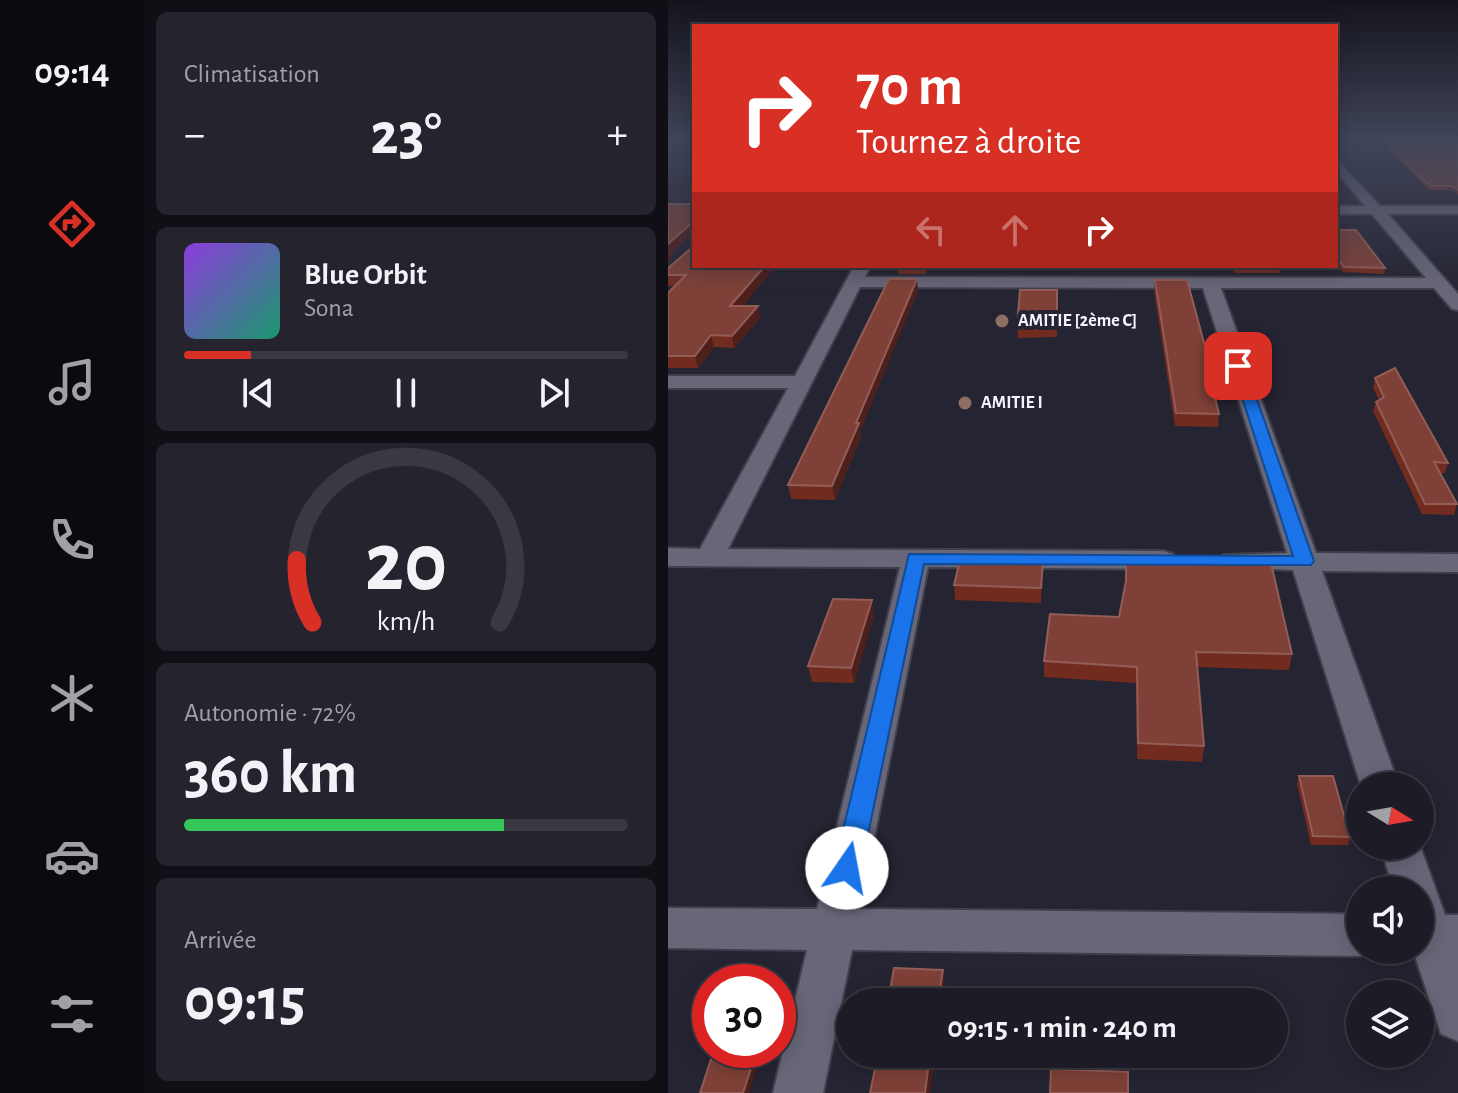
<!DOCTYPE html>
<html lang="fr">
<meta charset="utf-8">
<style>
:root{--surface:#1c1b26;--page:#25242e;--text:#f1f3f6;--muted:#a0a1a7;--line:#3a3943;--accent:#d93025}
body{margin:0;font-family:"Alegreya Sans",sans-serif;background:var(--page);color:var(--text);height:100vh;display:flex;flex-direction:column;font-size:30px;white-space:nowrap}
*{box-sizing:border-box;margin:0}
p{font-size:26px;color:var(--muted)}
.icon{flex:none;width:44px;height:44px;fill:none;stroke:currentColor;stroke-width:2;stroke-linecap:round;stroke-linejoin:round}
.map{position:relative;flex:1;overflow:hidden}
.details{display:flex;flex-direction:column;gap:12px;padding:12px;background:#0f0f15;width:524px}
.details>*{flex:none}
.hud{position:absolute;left:24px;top:24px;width:646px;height:244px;border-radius:0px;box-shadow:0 4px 20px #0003,0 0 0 2px var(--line);background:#d93025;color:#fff;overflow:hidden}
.needle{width:52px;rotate:101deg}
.buttons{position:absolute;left:678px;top:772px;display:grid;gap:16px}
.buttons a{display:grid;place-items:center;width:88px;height:88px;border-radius:50%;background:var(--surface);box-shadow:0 4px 20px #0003,0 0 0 2px var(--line);font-size:40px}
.speed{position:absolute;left:24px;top:964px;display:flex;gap:16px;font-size:40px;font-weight:700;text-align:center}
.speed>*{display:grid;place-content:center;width:104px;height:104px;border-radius:50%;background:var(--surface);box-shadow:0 4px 20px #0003,0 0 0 2px var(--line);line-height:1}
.speed .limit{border:12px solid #d22;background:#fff;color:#111}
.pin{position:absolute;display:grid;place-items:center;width:68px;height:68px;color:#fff;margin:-34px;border-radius:16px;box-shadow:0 4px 12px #0006}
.me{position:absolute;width:88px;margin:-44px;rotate:12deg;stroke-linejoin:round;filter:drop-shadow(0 0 6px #0008)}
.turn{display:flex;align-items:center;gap:28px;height:168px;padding:0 32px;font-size:36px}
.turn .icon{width:104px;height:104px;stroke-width:2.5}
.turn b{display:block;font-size:56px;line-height:68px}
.lanes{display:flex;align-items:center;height:76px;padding:0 32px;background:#0003;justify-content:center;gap:40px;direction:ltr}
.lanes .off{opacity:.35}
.big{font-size:60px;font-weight:700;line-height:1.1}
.details .tile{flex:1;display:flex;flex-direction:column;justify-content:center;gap:12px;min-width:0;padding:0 28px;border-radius:12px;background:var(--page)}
.details .dial{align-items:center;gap:0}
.dial svg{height:208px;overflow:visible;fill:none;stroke:var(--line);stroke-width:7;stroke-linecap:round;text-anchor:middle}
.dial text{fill:var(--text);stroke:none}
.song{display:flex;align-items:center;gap:24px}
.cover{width:96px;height:96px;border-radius:12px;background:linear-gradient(135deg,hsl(270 70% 55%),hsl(160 70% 35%))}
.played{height:8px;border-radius:4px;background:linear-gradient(90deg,var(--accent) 15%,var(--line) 15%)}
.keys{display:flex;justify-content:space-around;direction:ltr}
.heat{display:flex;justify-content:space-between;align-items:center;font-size:44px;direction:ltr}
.charge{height:12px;border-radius:6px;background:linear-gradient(90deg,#34c759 72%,var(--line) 0)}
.trip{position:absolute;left:168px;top:988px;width:452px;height:80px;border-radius:40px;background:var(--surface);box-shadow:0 4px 20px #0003,0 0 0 2px var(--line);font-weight:700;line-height:80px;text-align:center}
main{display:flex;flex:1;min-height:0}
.tabs{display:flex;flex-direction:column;width:144px;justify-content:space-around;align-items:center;background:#0b0b0f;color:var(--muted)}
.tabs .icon{width:56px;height:56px}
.tabs .on{color:var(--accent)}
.tabs b{font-size:36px;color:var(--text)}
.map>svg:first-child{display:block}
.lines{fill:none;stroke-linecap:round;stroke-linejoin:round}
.minor-casing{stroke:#40404c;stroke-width:4}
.minor{fill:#686779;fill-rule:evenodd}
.wall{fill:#712c1f}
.shaded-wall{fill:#4d201c}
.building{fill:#7f4137;stroke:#915d56;stroke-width:2}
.route{fill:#1a73e8;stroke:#114b97;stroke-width:2}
.education-dot{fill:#8d6e63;stroke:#252432;stroke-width:3}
.labels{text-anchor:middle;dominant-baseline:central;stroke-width:8;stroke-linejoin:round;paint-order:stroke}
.far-poi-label{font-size:18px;font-weight:bold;fill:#f3f3fd;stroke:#252432;text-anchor:start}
</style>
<main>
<nav class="tabs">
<b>09:14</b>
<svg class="icon on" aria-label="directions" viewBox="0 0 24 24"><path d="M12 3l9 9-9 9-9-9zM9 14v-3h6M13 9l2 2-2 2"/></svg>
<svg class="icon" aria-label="music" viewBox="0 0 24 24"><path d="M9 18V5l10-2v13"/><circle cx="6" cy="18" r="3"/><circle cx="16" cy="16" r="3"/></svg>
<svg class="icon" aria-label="phone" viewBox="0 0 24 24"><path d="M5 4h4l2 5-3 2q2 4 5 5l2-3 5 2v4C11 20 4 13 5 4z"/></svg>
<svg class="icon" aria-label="climate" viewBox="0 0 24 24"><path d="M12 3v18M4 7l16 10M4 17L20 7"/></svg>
<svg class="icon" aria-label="car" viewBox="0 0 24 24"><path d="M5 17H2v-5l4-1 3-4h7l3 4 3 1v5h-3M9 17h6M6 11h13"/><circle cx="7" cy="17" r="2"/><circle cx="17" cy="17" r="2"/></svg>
<svg class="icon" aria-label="filters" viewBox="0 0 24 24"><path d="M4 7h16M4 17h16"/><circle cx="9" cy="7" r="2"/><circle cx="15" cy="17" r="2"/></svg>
</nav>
<section class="details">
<div class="tile"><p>Climatisation</p>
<div class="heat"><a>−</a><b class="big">23°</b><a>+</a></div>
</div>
<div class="tile">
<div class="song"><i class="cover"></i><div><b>Blue Orbit</b><p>Sona</p></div></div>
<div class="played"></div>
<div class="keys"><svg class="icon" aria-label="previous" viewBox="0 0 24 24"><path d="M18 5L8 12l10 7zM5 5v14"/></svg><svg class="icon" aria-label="pause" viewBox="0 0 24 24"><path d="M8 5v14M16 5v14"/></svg><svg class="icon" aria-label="next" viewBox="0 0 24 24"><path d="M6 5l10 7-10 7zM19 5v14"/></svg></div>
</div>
<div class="tile dial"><svg viewBox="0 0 100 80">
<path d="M14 69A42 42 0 1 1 86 69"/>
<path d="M14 69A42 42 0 0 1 8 45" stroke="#d93025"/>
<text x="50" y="56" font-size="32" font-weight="700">20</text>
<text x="50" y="72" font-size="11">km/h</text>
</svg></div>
<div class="tile"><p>Autonomie · 72%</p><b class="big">360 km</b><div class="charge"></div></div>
<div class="tile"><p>Arrivée</p><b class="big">09:15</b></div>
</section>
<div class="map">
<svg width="790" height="1093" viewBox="0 0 790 1093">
<rect width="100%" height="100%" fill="#252432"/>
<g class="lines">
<defs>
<path id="minor" d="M0 139H12L0 146Z
M668 159 712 206H790V214H720L790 294V310L784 309 766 288H553L648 553 790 554V572L654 571 731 786H693L625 570 555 567 551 561 555 555 619 553 535 288 192 287 60 549 495 551 505 554 509 560 505 566 495 569 260 567 192 909 692 914V950H707L692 956 184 950 155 1093H105L139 950 0 948V908L149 909 232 567 0 566V548L32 549 120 388H0V376H127L186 266H202L197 277 758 278 704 214H668V206H697L668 171Z
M712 846H752L777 915H790V1041L773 1034 746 953 737 950H752V890H726Z"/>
</defs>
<use href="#minor" class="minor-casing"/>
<use href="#minor" class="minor"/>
</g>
<path class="wall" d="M709 139H790V195L783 190H761Z
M668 230 717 268 716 274 675 272 668 263Z
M108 266 74 306 92 318 66 348 46 347 30 368H0V293L7 286H0V268Z
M231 266H261L257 274H231L230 269Z
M565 266H611L612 267 611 273H567Z
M487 280 541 361 540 370 551 414 550 427 507 426 486 291Z
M250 290 192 431 193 437 167 500 123 499 120 485Z
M389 290V337L350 338 349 326Z
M707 378 780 463 777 473H772L789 504 786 515 754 514 705 411 708 402 711 400 705 388Z
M458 558 624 654 621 670 529 667 536 746 534 762 469 759 468 683 376 677V661L451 617 457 586Z
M375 562 373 603 287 600 286 585Z
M206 615 186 683 144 682 140 666Z
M631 776 682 837 680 845H643L629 784Z"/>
<path class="shaded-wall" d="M26 221V233L4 253 5 256 0 261V244Z
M97 266H108L65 318 62 306Z
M249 279 250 290 192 431 193 437 167 500 164 486 188 423Z
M90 306 92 318 66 348 64 336Z
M43 335 46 347 30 368 27 356Z
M375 562V576L373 603V588Z
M204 600 206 615 186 683 183 668Z
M275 970 277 985 274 1002H270Z
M89 1050H94L81 1093H75Z
M262 1054H267L262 1093H257Z"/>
<path class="building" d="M714 139H790V190L784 186H762Z
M0 204H26V221L0 244Z
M668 230H688L717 268 676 267 668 257Z
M26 246V266H97L62 306H90L64 336 43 335 27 356H0V293L18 275H0V268Z
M231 266H258L257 269H230Z
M568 266H611L612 267H568Z
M221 279H249L188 423H191L164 486 120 485Z
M487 280H519L541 361H538L551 414 508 413Z
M352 290H389V326H349Z
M727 368 780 463 766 462 789 504H757L708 402 716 397 707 378Z
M458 558 602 559 624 654 528 652 536 746 470 743 469 667 376 661 382 614 451 617 458 581Z
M292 560 375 562 373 588 286 585Z
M165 599 204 600 183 668 140 666Z
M631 776H665L682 837 645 836Z
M226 968 275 970 270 1002H220Z
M46 1050H89L75 1093H32Z
M210 1054H262L257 1093H202Z
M383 1069 460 1072V1093H382Z"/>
<linearGradient id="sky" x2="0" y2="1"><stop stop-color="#14141c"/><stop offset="0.48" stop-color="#40455a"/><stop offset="1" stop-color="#40455a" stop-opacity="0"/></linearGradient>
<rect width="790" height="292" fill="url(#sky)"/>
<path class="route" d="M570 362 577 366 646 561 643 565 256 564 193 868 189 876 179 880 170 876 166 868 241 554 625 556 564 366Z"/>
<g class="education-dot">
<circle cx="334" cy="321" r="8"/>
<circle cx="297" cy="403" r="8"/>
</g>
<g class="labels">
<g class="far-poi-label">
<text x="350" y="321">AMITIE [2ème C]</text>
<text x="313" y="403">AMITIE I</text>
</g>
</g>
</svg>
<div class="buttons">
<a><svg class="needle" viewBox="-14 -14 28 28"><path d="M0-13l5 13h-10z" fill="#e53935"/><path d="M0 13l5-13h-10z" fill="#a0a1a7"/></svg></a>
<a><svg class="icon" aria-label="sound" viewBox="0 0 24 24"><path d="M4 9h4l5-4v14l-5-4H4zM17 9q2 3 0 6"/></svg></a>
<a><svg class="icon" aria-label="layers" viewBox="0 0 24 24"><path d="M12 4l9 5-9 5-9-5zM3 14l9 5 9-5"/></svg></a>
</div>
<div class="speed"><div class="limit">30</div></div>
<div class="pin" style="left:570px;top:366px;background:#d93025"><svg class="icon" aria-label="arrive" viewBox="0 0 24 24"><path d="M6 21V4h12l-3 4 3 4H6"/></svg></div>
<svg class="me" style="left:179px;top:868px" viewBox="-20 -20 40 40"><circle r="19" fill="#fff"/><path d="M0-13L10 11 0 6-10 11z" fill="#1a73e8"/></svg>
<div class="trip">09:15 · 1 min · 240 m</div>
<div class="hud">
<div class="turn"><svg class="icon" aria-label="right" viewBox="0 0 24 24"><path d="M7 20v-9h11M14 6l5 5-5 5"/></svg><div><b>70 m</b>Tournez à droite</div></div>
<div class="lanes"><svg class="icon off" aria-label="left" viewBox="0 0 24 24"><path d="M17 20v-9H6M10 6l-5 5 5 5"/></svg><svg class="icon off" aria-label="ahead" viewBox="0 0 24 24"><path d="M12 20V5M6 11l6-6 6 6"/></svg><svg class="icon" aria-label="right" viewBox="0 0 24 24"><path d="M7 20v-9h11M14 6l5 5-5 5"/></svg></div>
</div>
</div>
</main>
